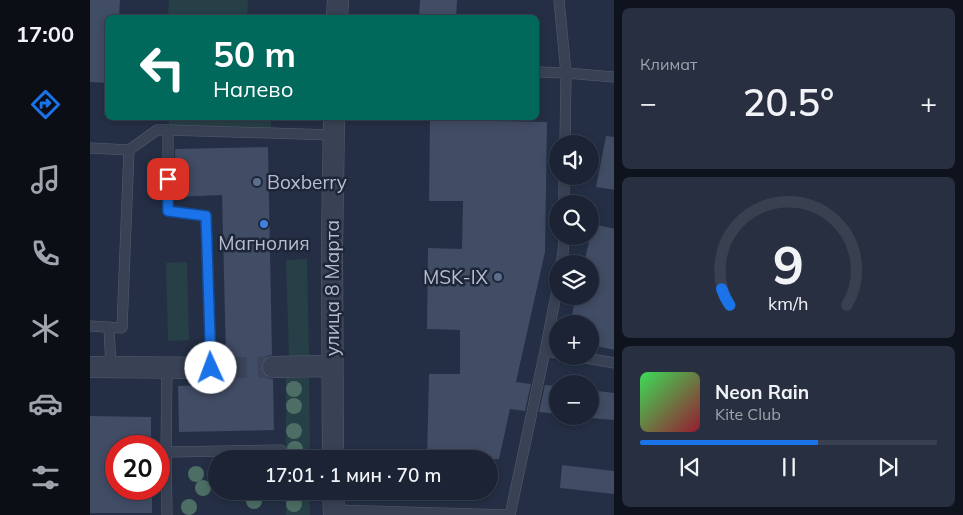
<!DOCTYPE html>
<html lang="ru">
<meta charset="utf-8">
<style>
:root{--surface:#1b2334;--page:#282f40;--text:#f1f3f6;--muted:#a0a4ac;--line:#39404f;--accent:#1a73e8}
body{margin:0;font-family:Mulish,sans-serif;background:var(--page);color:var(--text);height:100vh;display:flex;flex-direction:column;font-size:19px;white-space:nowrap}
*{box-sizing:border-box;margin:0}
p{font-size:16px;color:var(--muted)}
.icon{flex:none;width:28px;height:28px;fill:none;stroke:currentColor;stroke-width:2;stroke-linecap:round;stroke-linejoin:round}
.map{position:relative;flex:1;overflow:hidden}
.drawer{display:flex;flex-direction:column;gap:8px;padding:8px;background:#0f131d;width:349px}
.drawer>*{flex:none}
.top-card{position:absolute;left:15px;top:15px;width:434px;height:105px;border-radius:8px;box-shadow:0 2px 8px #0003,0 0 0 1px var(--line);background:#00695c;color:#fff;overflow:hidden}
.controls{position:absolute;left:459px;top:135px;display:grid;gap:10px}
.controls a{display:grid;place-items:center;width:50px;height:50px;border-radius:50%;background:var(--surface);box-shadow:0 2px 8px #0003,0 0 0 1px var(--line);font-size:25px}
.speed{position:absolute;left:15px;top:435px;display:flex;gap:10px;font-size:25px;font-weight:700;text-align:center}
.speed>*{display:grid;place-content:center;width:65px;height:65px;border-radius:50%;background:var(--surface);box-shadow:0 2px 8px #0003,0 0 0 1px var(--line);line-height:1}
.speed .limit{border:8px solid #d22;background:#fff;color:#111}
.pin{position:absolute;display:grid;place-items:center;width:42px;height:42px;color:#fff;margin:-21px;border-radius:10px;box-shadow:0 2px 8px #0006}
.me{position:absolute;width:55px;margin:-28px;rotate:358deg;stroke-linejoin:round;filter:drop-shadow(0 0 4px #0008)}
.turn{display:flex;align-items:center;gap:18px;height:105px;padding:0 25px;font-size:22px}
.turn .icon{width:65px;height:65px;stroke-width:2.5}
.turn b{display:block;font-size:35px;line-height:42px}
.big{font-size:38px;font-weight:600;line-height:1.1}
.drawer .tile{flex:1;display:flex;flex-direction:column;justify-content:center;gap:8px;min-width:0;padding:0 18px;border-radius:8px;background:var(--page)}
.drawer .dial{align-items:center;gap:0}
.dial svg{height:130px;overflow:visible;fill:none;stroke:var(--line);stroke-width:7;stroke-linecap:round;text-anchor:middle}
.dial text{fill:var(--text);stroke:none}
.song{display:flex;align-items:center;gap:15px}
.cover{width:60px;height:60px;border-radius:8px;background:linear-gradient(135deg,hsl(130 70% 55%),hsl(350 70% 35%))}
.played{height:5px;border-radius:2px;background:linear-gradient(90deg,var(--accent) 60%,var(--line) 60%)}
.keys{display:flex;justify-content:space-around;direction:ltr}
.heat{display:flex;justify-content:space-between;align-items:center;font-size:28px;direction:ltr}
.trip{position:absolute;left:118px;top:450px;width:290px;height:50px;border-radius:25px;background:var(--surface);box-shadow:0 2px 8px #0003,0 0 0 1px var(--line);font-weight:600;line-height:50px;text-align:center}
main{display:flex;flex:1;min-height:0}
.dock{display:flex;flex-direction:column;width:90px;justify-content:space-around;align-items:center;background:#0b0e15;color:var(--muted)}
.dock .icon{width:35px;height:35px}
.dock .active{color:var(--accent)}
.dock b{font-size:22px;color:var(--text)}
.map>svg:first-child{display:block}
.green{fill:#273f46}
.building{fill:#414c65}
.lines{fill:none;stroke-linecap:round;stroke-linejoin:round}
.minor-tunnel{stroke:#3a445a;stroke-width:21;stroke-dasharray:21 11;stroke-linecap:butt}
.service-casing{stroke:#555d6f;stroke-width:11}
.minor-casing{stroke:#555d6f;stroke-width:22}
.service{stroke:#394254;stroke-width:10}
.minor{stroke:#394254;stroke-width:21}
.tree{fill:#4c6e64}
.route-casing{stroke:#114b97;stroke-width:12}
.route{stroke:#1a73e8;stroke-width:9}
.service-dot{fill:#5c6f8a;stroke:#1e273a;stroke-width:2}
.shop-dot{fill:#3f7fe0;stroke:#1e273a;stroke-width:2}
.labels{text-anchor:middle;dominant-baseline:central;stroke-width:5;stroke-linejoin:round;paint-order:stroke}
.poi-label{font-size:19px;fill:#b7bdce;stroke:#1e273a;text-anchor:start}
.street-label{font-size:19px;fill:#b7bdce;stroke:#1e273a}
</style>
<main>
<nav class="dock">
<b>17:00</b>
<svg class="icon active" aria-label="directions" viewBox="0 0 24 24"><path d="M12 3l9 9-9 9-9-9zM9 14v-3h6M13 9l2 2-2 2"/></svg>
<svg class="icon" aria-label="music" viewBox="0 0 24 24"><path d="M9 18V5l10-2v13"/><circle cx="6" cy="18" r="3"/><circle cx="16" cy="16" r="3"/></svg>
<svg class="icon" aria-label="phone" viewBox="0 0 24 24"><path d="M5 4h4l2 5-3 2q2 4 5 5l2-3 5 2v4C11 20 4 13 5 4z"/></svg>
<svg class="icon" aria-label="climate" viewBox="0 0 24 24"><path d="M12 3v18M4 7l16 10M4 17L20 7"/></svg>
<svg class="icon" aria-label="car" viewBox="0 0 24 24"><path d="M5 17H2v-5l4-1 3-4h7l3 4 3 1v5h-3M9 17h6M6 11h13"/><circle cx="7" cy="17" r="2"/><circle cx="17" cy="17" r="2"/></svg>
<svg class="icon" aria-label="filters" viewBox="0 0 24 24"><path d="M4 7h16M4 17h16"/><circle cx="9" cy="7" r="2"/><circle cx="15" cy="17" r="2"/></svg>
</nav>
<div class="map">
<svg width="525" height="515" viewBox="0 0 525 515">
<rect width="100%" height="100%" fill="#242f45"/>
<path class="green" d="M79 0H158L157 17H78Z
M79 118H181V128L79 125Z
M217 259 219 356H199L196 260Z
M97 262 99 340 78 341 76 263Z
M196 378H219L220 457H214V459H196Z
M196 491H214V498H220V515H196Z"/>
<path class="building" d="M0 0H30L29 18H18V83L0 82Z
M330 0H367L366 18H329Z
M340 120 457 122 455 252 426 382 441 384 435 411 420 409 409 459H337L339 374H370V330L337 329 338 248 372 249 373 201H339Z
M516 136 525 137V190L506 187Z
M178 147 182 355 177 356 172 361 171 368 172 373 177 378 183 379 184 430 89 432 88 386 136 384V380L143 379 146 375 148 368 147 361 143 358 136 356 132 195 86 197 85 149Z
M503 224 525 229V350L500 345V324H480L486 296H500V264H494Z
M455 385 468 386V414L449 412Z
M500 390 525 393V420L500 418Z
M0 416 61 417V446H26V489H62V513H0Z
M472 465 525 471V494L470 488Z"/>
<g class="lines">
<path class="minor-tunnel" d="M136 368 183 367"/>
<defs>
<path id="service" d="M469 0 476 73 475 144
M446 72 476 73 525 77
M0 148 39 150 67 130H78
M474 204V176
M471 264 473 253 474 236
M0 326 32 328 39 150
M19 327 21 368
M455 351 468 353
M484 356 525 363
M77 368 76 452 191 450
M121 368 116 216 78 211V130L243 135
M76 452 77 515
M244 510 420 515 455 351 468 285"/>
<path id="minor" d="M247 18 248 0
M0 367 136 368
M183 367 242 366
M243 459 242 248 244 118
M243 491 244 515"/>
</defs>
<use href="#service" class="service-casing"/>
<use href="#minor" class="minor-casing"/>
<use href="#service" class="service"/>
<use href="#minor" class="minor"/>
</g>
<g class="tree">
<circle cx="204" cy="389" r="8"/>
<circle cx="204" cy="406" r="8"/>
<circle cx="204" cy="431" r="8"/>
<circle cx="205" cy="449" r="8"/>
<circle cx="106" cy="474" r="8"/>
<circle cx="113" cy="488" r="8"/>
<circle cx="164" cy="501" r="8"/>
<circle cx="204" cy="504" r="8"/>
<circle cx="99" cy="507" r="8"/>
</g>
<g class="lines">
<defs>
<path id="route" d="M78 179V211L116 216 121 368"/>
</defs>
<use href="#route" class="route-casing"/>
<use href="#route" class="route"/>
</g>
<g class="service-dot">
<circle cx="167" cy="182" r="5"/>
<circle cx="408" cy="277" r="5"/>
</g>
<circle class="shop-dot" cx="174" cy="224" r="5"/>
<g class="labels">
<g class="poi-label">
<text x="177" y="182">Boxberry</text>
<text x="174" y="243" text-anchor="middle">Магнолия</text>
<text x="398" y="277" text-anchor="end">MSK-IX</text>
</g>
<g class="street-label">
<text transform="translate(242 288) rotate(-90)">улица 8 Марта</text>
</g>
</g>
</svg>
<div class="controls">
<a><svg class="icon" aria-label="sound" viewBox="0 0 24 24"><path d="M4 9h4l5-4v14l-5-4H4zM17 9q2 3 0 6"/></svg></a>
<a><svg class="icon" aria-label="search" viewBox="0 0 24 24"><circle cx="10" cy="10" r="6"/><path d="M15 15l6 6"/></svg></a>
<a><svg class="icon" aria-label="layers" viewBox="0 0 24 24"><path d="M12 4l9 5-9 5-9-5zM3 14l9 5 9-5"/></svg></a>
<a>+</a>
<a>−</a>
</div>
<div class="speed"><div class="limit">20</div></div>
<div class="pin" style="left:78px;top:179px;background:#d93025"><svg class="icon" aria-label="arrive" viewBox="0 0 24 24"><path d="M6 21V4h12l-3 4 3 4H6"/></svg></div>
<svg class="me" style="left:121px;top:368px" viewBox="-20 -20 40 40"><circle r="19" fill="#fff"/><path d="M0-13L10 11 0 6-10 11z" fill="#1a73e8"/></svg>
<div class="trip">17:01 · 1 мин · 70 m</div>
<div class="top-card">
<div class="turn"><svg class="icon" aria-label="left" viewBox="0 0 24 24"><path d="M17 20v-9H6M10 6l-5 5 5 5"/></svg><div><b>50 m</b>Налево</div></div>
</div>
</div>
<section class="drawer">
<div class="tile"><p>Климат</p>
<div class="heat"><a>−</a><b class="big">20.5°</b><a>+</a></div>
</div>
<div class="tile dial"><svg viewBox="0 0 100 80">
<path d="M14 69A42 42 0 1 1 86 69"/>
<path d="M14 69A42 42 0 0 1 9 59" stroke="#1a73e8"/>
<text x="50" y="56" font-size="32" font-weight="700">9</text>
<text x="50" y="72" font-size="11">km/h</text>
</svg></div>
<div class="tile">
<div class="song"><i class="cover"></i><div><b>Neon Rain</b><p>Kite Club</p></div></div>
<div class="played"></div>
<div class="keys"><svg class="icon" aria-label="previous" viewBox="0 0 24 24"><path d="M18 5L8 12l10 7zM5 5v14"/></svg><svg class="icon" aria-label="pause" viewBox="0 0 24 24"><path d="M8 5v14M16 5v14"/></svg><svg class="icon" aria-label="next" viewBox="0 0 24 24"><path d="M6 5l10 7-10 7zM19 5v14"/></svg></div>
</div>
</section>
</main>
